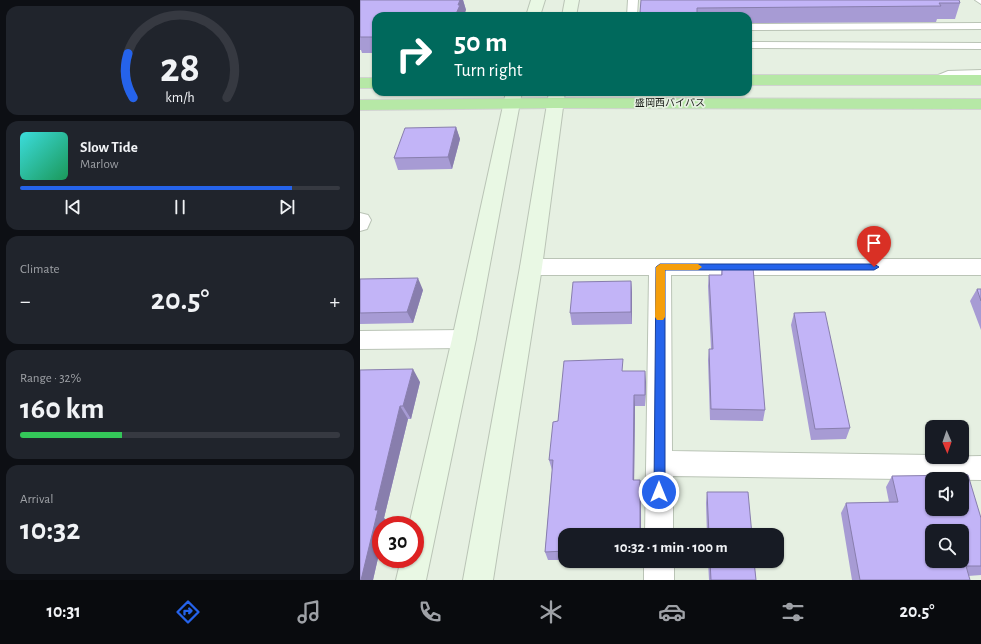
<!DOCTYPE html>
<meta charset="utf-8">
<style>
:root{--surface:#171b24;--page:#20242c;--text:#f1f3f6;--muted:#9ea1a6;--line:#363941;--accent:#2563eb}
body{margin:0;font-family:"Alegreya Sans","Noto Sans JP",sans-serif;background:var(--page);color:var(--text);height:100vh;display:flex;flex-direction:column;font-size:15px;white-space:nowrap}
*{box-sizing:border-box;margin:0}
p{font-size:13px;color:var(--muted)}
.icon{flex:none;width:22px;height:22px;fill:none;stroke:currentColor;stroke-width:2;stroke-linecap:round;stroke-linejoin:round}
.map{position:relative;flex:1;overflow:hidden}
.sheet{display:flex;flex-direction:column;gap:6px;padding:6px;background:#0d0f14;width:360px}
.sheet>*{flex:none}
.banner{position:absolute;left:12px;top:12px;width:380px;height:84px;border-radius:12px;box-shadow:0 1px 3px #0004;background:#00695c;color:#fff;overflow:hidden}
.needle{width:26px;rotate:178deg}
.buttons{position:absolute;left:565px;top:420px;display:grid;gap:8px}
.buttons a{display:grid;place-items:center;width:44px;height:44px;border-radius:8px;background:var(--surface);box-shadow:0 1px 3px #0004;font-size:20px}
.speed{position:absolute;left:12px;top:516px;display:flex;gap:8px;font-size:20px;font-weight:700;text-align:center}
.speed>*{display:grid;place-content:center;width:52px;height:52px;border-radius:50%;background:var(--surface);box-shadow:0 1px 3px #0004;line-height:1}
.speed .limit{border:6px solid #d22;background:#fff;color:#111}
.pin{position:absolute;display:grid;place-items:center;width:34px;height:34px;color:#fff;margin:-41px -17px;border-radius:50% 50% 50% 0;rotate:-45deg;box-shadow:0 0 4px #0007}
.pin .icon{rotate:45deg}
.me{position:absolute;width:44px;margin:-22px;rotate:0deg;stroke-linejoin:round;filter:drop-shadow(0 0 3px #0008)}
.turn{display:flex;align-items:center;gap:14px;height:84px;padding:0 16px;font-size:18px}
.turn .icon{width:52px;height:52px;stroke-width:2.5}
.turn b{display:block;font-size:28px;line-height:34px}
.big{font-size:30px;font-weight:700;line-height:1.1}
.sheet .card{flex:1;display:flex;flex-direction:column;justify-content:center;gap:6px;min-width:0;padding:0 14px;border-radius:12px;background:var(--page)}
.sheet .dial{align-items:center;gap:0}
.dial svg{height:104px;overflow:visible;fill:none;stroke:var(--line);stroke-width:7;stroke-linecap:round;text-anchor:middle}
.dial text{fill:var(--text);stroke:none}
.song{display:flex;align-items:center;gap:12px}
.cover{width:48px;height:48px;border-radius:6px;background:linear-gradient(135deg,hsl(180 70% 55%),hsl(150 70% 35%))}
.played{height:4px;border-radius:2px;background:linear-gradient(90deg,var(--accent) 85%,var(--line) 85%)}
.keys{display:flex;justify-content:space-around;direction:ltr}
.heat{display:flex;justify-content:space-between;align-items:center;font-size:22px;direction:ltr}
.charge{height:6px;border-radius:3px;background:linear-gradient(90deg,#34c759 32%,var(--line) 0)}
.trip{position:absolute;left:198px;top:528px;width:226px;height:40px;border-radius:12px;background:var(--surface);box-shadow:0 1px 3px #0004;font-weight:700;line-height:40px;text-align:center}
.menu{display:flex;height:64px;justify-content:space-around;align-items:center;background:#090b0e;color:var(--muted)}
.menu .icon{width:28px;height:28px}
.menu .on{color:var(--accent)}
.menu b{font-size:18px;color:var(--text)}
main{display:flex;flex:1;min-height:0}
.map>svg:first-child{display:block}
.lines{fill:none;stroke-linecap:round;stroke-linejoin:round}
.lane-casing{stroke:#bac4b6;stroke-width:2}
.street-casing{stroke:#bac4b6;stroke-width:2}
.secondary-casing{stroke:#bac4b6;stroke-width:2}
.highway-casing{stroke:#d1d2d1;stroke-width:2}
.lane{fill:#fff;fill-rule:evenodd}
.street{fill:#fff;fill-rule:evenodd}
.secondary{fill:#e9f8e4;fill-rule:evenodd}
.highway{fill:#b6e8a6;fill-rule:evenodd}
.wall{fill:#a79bd4}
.shaded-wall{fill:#887ead}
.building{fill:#c2b4f7;stroke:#887ead;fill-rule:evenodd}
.route{fill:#2563eb;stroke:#184099}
.slow{fill:#f59e0b}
.labels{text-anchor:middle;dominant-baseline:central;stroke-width:3.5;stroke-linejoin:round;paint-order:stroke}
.far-street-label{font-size:10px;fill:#191d18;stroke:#e6f0e2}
</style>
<main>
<section class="sheet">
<div class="card dial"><svg viewBox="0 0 100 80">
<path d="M14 69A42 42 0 1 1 86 69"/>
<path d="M14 69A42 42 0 0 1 10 35" stroke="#2563eb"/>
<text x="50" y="56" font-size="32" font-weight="700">28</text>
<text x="50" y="72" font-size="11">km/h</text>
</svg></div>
<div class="card">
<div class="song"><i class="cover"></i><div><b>Slow Tide</b><p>Marlow</p></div></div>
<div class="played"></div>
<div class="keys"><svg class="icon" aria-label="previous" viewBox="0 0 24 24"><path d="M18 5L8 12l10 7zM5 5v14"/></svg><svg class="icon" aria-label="pause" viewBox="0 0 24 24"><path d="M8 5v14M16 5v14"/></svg><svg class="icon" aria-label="next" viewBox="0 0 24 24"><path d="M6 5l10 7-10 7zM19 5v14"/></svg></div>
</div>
<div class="card"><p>Climate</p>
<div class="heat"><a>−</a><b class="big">20.5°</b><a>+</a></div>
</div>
<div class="card"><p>Range · 32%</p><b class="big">160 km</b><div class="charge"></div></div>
<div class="card"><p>Arrival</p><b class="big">10:32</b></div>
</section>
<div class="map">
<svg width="621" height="580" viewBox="0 0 621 580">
<rect width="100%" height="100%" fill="#e6f0e2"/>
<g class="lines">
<defs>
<path id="lane" d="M268 0H278L277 16H267Z
M615 0H621V4Z
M621 23V29L388 30V24Z
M388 42 621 43V49L388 48Z
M621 70V76L590 77 575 83 570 80 571 78 588 71Z"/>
<path id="street" d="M0 213 8 215 11 220 7 229 0 231Z
M171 259H621V275H311L312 451 572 455V457L621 456V480L313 476V535H285L289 275H171L163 273 160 267 163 261Z
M104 330 112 332 116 339 112 346 104 348 0 349V331Z
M284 561H314V580H284Z"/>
<path id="secondary" d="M171 0H185L180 16H166Z
M205 0H219L216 16H202Z
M146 92H162L116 339 66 580H36L41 559H55V525H49L92 339Z
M189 92H205L182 267 133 580H103L160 267Z"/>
<path id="highway" d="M388 75H621V85H388Z
M0 78H16V88H0Z
M195 98 621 99V109L195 108 0 110V100Z"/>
</defs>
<use href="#lane" class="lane-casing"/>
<use href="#street" class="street-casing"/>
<use href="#secondary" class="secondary-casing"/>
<use href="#highway" class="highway-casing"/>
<use href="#lane" class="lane"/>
<use href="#street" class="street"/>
<use href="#secondary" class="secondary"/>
<use href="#highway" class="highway"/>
</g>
<path class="wall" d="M0 0H103L106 10 16 16V53H2L1 50H0Z
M281 0 600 3 595 19H577L576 22 388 23V16H280Z
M96 127 100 139 92 169 38 170 34 158Z
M362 268 405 410 403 421 350 420 348 360 349 349H351L348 286 349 275H361Z
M0 279 63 290 53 323 0 324Z
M271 281 272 293V324L212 325 210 313Z
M617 289H621V330L610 301Z
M434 313 490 428 486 439 451 440 431 325Z
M0 370 60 382 51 419H48L24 518 27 521 21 525V545L13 580H0Z
M264 371 286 382 285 406H275L274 480H280L281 489V535H205V560H188L185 552 192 470 189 460 198 421Z
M532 476 621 518V575L608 576 610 580H492L481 513 486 503 529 502 526 487Z
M347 492 392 535H347L346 503Z
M348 561H394L396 580H349Z"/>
<path class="shaded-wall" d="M100 0H103L106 10 104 16H95Z
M96 127 100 139 92 169 88 157Z
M58 278 63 290 53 323 47 312Z
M271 281 272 293V324L271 312Z
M53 369 60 382 51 419 43 406Z
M285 371 286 382 285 406Z
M274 395 275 406 274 489 273 480Z
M40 406 48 419 24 518 27 521 26 525H21V545L13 580H1L15 510Z
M280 480 281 489V535H280Z"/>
<path class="building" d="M0 0H100L98 5H100L95 16H16V37H0Z
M281 0H599L600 3H579L581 6 337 8V16H290L280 12Z
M96 127 88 157 34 158 45 128Z
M393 267 405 410 351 409 349 349H353L349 275H362V268Z
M58 278 47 312 0 313V279Z
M271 281V312L210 313 213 282Z
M617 289H621V301Z
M465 312 490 428 455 429 434 313Z
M263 359 262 371H285V395H274L273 480H280V535H205V551L185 552 193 460H189L193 422 198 421 204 361Z
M53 369 43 406H40L15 510H18L1 580H0V370Z
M608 475 621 518V566H606L610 580H500L486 503 538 502 532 476ZM572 479H602V509H572ZM572 531H602V561H572Z
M347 492H388L392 535H349Z
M350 561H394L396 580H351Z"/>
<path class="route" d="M300 264H514L519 267 514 270H305V492L303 495 299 497 295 495 294 492 296 267Z"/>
<path class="slow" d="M300 264H338L342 267 338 270H305V317L303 320H297L295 317 296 267Z"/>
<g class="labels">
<g class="far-street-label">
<text x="310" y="103">盛岡西バイパス</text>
</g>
</g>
</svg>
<div class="buttons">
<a><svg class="needle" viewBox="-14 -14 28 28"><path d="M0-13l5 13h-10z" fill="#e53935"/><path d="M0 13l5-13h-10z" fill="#9ea1a6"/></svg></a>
<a><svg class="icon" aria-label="sound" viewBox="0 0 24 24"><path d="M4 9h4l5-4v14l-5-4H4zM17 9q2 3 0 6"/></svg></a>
<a><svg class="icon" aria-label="search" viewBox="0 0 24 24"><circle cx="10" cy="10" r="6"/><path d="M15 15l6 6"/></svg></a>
</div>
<div class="speed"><div class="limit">30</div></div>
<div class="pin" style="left:514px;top:267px;background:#d93025"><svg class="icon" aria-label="arrive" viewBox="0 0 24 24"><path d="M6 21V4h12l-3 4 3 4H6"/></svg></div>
<svg class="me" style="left:299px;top:492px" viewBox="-20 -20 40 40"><circle r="17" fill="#2563eb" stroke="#fff" stroke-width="3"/><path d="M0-11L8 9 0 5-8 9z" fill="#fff"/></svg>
<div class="trip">10:32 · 1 min · 100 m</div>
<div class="banner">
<div class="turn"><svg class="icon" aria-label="right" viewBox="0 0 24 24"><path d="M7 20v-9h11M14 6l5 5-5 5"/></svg><div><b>50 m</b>Turn right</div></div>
</div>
</div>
</main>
<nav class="menu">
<b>10:31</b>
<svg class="icon on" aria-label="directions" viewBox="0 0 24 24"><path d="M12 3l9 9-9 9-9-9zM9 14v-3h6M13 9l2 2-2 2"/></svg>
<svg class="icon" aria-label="music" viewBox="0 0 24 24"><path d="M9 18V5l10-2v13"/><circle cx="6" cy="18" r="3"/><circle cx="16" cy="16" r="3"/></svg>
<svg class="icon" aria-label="phone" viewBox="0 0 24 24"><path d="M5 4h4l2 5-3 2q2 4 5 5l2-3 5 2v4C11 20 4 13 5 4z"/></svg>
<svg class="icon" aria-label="climate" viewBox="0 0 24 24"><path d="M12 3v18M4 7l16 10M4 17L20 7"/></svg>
<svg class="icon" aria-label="car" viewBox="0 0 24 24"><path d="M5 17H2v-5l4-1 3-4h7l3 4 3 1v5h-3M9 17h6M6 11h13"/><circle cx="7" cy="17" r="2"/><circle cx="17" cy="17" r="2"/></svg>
<svg class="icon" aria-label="filters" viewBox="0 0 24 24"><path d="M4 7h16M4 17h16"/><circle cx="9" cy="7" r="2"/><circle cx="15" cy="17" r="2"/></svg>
<b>20.5°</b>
</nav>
